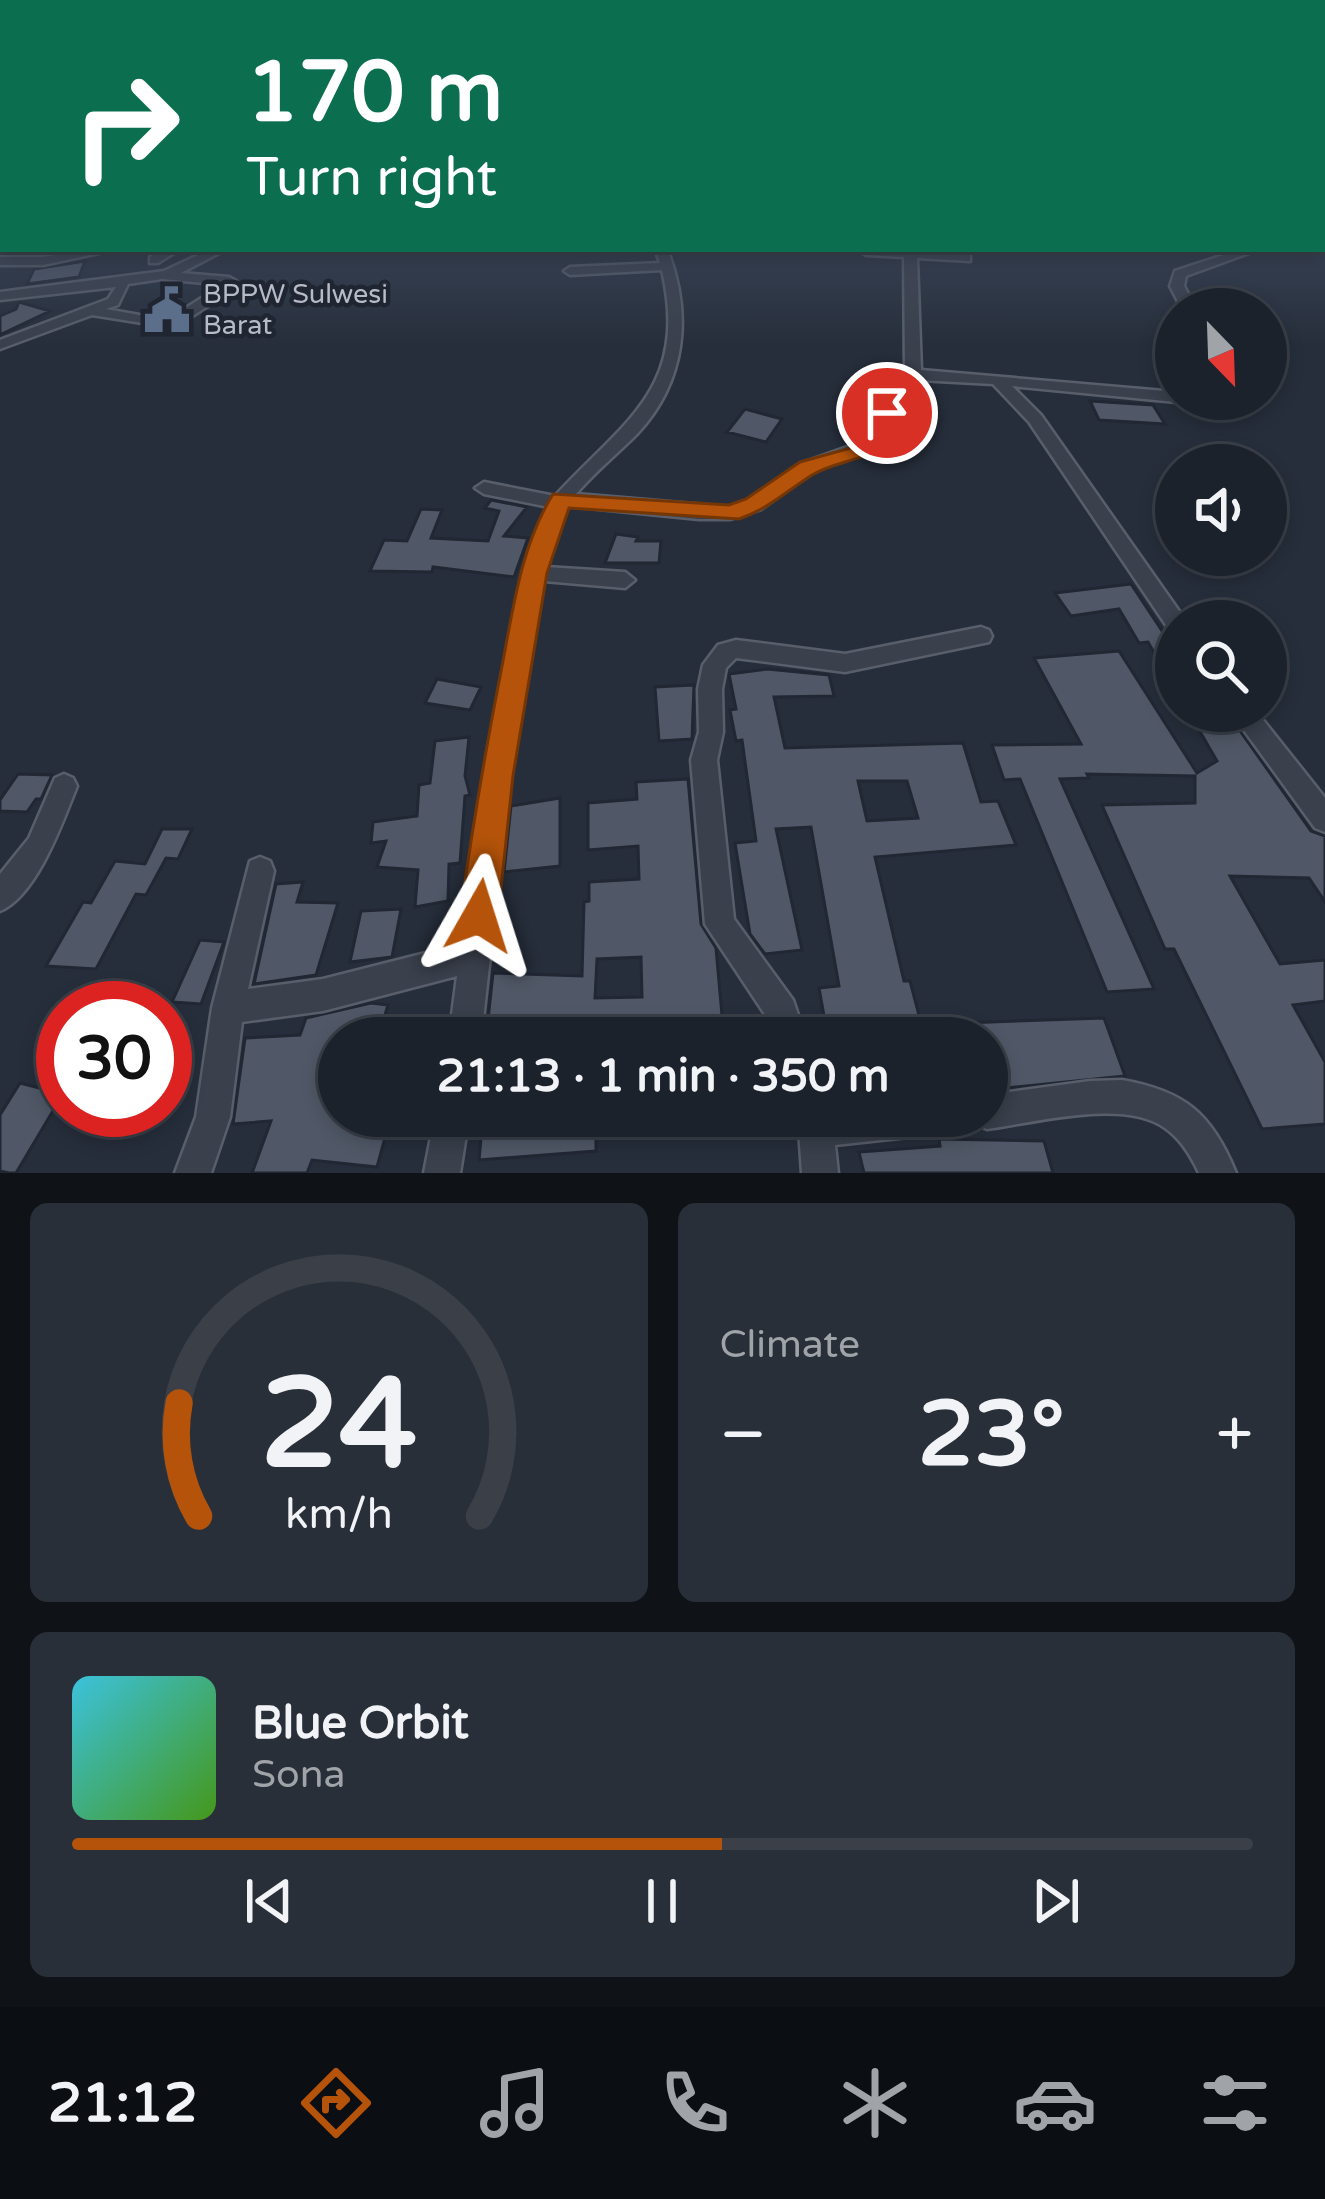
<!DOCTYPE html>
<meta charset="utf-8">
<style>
:root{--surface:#1c222c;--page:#292f38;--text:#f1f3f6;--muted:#a0a4a9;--line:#3a3f48;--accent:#b45309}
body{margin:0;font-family:"Varela Round",sans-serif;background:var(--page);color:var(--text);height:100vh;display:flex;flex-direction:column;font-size:45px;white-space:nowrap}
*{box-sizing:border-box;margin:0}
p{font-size:39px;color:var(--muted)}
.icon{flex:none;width:66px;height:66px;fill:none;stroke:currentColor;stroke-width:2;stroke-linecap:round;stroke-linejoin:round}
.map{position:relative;height:1173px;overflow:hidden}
.panel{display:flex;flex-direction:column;gap:30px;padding:30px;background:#0f1318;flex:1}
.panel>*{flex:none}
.top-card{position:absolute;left:0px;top:0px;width:1326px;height:252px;box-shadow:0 6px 18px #0003,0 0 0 3px var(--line);background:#0b6e4f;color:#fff;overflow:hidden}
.needle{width:78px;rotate:157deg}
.fabs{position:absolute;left:1155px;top:288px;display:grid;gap:24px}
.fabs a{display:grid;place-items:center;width:132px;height:132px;border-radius:50%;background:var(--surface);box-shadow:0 6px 18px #0003,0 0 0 3px var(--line);font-size:60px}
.speed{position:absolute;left:36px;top:981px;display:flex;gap:24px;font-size:60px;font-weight:700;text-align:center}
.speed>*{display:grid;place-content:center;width:156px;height:156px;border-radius:50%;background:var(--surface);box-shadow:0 6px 18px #0003,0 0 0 3px var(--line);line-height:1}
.speed .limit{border:18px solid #d22;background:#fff;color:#111}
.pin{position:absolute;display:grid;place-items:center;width:102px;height:102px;color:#fff;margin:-51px;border:6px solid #fff;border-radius:50%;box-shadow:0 3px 12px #0007}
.me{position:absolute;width:132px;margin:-66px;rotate:6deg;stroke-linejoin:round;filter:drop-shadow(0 0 9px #0008)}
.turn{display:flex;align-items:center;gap:42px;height:252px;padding:0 48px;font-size:54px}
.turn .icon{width:156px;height:156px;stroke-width:2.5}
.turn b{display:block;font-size:84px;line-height:102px}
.big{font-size:90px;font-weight:700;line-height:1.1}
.panel .tile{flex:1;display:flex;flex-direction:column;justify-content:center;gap:18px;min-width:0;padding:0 42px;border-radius:18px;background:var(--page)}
.panel .dial{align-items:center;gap:0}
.dial svg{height:312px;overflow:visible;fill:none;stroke:var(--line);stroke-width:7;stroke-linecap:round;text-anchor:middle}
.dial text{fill:var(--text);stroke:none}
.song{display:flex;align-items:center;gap:36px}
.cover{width:144px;height:144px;border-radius:18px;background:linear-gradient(135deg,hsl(190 70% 55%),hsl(100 70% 35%))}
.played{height:12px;border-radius:6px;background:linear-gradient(90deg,var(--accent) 55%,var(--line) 55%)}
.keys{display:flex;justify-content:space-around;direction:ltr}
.heat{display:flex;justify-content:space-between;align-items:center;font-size:66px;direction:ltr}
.panel .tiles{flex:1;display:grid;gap:30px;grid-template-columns:1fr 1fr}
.tile:last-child{grid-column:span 2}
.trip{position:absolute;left:318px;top:1017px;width:690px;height:120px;border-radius:60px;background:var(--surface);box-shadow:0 6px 18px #0003,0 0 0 3px var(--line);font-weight:700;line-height:120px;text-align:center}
.tabs{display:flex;height:192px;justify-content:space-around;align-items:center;background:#0b0e12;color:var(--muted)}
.tabs .icon{width:84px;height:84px}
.tabs .on{color:var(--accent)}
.tabs b{font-size:54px;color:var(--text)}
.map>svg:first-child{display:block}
.building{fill:#505867;stroke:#212733;stroke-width:3;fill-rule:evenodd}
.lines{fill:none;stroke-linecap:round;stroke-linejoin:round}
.minor-casing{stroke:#585e6a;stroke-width:5}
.minor{fill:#3a404c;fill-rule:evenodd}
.route{fill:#b45309;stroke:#753606;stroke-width:3}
.labels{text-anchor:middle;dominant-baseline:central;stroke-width:9;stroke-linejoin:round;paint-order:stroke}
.far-poi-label{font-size:27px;fill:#b6bbc7;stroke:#1f2531;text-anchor:start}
</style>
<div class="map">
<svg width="1325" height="1173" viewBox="0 0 1325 1173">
<rect width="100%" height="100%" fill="#262e3b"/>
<path class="building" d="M85 261 79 277 27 284 34 269Z
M19 302 50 311 0 335V316L16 309Z
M1090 401 1153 405 1165 424 1099 420Z
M745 409 782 419 766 442 727 432Z
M491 500 527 507 504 536 528 538 514 577 433 567 432 572 370 571 384 540 407 541 421 509 442 510 431 538 488 541 499 511 485 508Z
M616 534 638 537 636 541H661L659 563H605Z
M1131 584 1176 652V691L1148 642 1139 643 1119 609 1071 616 1055 593Z
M1119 651 1197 773 1217 761 1188 711H1226L1311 831 1325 836V902L1309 878 1230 876 1280 964 1325 960V1001L1293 1005 1325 1062V1124L1262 1129 1174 949H1165L1102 805 1195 803V776L1087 774 1089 778 1060 779 1154 989 1107 992 1020 779 1004 780 992 745 1081 744 1034 658Z
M767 669 829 675 834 696 774 697 785 748 963 743 981 802 998 801 1016 845 875 857 904 981H910L925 1038H828L819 988 839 986 811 827 776 829 802 950 765 954 750 934 735 843 756 841 742 740 736 741 730 710 736 709 729 674ZM858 781H907L918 818 867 821Z
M437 679 481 687 470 710 425 703Z
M694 685 692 739 659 741 655 687Z
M469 737 465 776 470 795 465 796 460 863 449 864 448 901 415 907 418 870 377 867 386 841 371 843 373 822 417 816 419 785 430 783 435 741Z
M18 774 52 775 41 799H36L27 812 0 811V800Z
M688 779 701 924 716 948 724 1038H486L493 973 582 976 584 902 589 901V882L639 879 638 846 588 850V803L637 799 636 782ZM641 957 642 997 595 998 597 959Z
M560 798V866L504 872 511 806Z
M162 829H192L178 859 166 858 146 895 136 894 96 969 46 966 83 902 91 903 115 861 145 864Z
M303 882 297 902 338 903 316 975 254 984 276 884Z
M401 909 392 957 350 962 361 911Z
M200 940 224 942 201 1004 172 1002Z
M371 1003 388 1005 378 1038 339 1034V1116H391L377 1167 312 1160 307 1173H252L271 1121 233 1124 245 1038 300 1035 306 1018Z
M1104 1018 1125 1076 987 1090V1038H967L963 1023Z
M20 1083 63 1094 16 1173H9L0 1171V1115Z
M483 1116H596V1151L479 1160Z
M939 1139 1044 1141 1053 1173H864L859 1152 940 1146Z"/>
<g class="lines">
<defs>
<path id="minor" d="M0 210H3V216H0Z
M91 249H118L43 265H0V257H43Z
M165 249 177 251 158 263H150V257Z
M211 249H227L181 273 229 277 236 281 221 291 222 297 174 328 92 315 0 349V340L108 299 116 287 0 300V292L164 271ZM162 279 214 284 204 289 206 295 167 320 106 309 118 305 128 284Z
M655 249H667C693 314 686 382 637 434 617 454 595 472 576 494L729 507 747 501 802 463 864 441 877 427 885 375 887 372 905 370 904 257 866 255 860 251 916 249 966 254 970 255V261L917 258 921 370 1176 392V399H1183L1176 402 1012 386 1041 415 1186 621H1176V630L1168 628 1029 422 993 384 900 379 893 428 876 449 814 471 761 509 730 519H699L568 506 549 550 546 567 625 572 635 580 625 588 544 581 510 776 481 1038H449L457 976 323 1011 242 1022 230 1117 211 1173H175L196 1117 212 1008 250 861 260 857 270 861 274 871 248 989 323 979 461 944 484 776 523 573 549 507 484 494 475 488 484 482 555 496C625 420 689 389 662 270L570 275 564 271 570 267 660 263Z
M1242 249H1260L1186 276 1184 286 1196 309H1182L1170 286 1175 271Z
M1206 399H1250C1240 407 1216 407 1206 399Z
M981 627 989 630 992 636 989 642 845 672 736 658 726 668 722 689 723 732 717 760 734 919 793 1000 806 1038H774L768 1019 705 924 691 760 699 732 698 689 703 665 718 645 736 640 845 654Z
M1230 711H1256L1325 798V832L1315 828Z
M64 774 73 778 77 786C63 821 37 896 0 911V874L29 838 55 778Z
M1122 1080C1185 1091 1212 1114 1236 1173H1199C1191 1156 1181 1139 1165 1128 1124 1098 1034 1123 987 1129L975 1124 971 1116H987V1095L1090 1081Z
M435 1116H469L460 1173H424Z
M798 1116H962L957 1128 945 1133 835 1145 838 1173H802Z"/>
</defs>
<use href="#minor" class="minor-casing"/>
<use href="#minor" class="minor"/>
</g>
<linearGradient id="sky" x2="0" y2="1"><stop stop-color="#151920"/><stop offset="0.53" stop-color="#414c60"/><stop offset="1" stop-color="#414c60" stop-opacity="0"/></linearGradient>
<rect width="1325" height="346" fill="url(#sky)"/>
<path class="route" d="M887 406 898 413C891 464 845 455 812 475 787 491 768 509 739 519L569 508 547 573 513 776 498 916 493 930 479 935 466 930 460 916C472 830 486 746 503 661 514 603 522 544 553 494L729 505 746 499 800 462 851 448 874 426 879 408Z"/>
<defs>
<symbol id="civic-bare" viewBox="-9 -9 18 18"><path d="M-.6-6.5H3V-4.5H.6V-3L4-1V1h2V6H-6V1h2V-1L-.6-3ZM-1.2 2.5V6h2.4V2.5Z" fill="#5c6f8a" stroke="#1f2531" stroke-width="2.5" paint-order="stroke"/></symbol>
</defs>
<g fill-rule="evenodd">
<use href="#civic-bare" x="134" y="277" width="66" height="66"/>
</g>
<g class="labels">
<g class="far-poi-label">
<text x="203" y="294">BPPW Sulwesi<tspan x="203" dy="31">Barat</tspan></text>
</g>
</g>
</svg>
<div class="fabs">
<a><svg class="needle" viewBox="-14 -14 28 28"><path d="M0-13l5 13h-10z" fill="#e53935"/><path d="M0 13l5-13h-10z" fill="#a0a4a9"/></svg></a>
<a><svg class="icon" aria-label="sound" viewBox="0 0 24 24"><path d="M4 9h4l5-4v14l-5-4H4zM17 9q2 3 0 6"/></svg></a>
<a><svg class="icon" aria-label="search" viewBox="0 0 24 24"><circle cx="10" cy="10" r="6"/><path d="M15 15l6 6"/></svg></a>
</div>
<div class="speed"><div class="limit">30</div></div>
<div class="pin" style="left:887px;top:413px;background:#d93025"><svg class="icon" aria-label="arrive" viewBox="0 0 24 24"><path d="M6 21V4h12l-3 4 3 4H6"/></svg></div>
<svg class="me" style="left:479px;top:916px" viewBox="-20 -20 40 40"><path d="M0-17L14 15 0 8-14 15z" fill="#b45309" stroke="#fff" stroke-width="4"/></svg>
<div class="trip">21:13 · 1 min · 350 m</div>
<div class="top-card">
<div class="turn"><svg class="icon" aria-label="right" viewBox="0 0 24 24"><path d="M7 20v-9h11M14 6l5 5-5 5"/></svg><div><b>170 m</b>Turn right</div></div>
</div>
</div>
<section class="panel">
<div class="tiles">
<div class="tile dial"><svg viewBox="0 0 100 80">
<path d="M14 69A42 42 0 1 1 86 69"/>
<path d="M14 69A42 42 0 0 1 9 40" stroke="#b45309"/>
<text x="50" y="56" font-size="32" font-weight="700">24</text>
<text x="50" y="72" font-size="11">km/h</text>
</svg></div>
<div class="tile"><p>Climate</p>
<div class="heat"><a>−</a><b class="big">23°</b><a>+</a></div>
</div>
<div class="tile">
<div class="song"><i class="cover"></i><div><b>Blue Orbit</b><p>Sona</p></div></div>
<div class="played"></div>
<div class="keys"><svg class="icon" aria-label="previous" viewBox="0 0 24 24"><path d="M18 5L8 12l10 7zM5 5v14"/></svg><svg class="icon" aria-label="pause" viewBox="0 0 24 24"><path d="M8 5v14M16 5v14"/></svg><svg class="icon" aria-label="next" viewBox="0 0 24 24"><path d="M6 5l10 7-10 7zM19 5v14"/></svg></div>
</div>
</div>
</section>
<nav class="tabs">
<b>21:12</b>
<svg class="icon on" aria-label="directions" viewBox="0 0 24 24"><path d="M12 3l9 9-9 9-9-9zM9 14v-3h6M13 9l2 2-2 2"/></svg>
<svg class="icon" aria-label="music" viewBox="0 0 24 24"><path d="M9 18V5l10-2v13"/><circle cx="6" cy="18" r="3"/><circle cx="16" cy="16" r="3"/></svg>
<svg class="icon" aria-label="phone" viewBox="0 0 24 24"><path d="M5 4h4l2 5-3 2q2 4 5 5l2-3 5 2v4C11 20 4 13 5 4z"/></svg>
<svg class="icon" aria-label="climate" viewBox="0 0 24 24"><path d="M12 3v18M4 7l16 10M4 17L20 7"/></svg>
<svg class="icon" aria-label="car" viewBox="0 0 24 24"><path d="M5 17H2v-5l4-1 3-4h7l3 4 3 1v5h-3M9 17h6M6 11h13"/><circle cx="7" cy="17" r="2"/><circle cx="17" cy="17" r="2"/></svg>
<svg class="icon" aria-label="filters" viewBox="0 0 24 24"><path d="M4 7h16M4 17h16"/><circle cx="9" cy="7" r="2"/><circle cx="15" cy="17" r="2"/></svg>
</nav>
